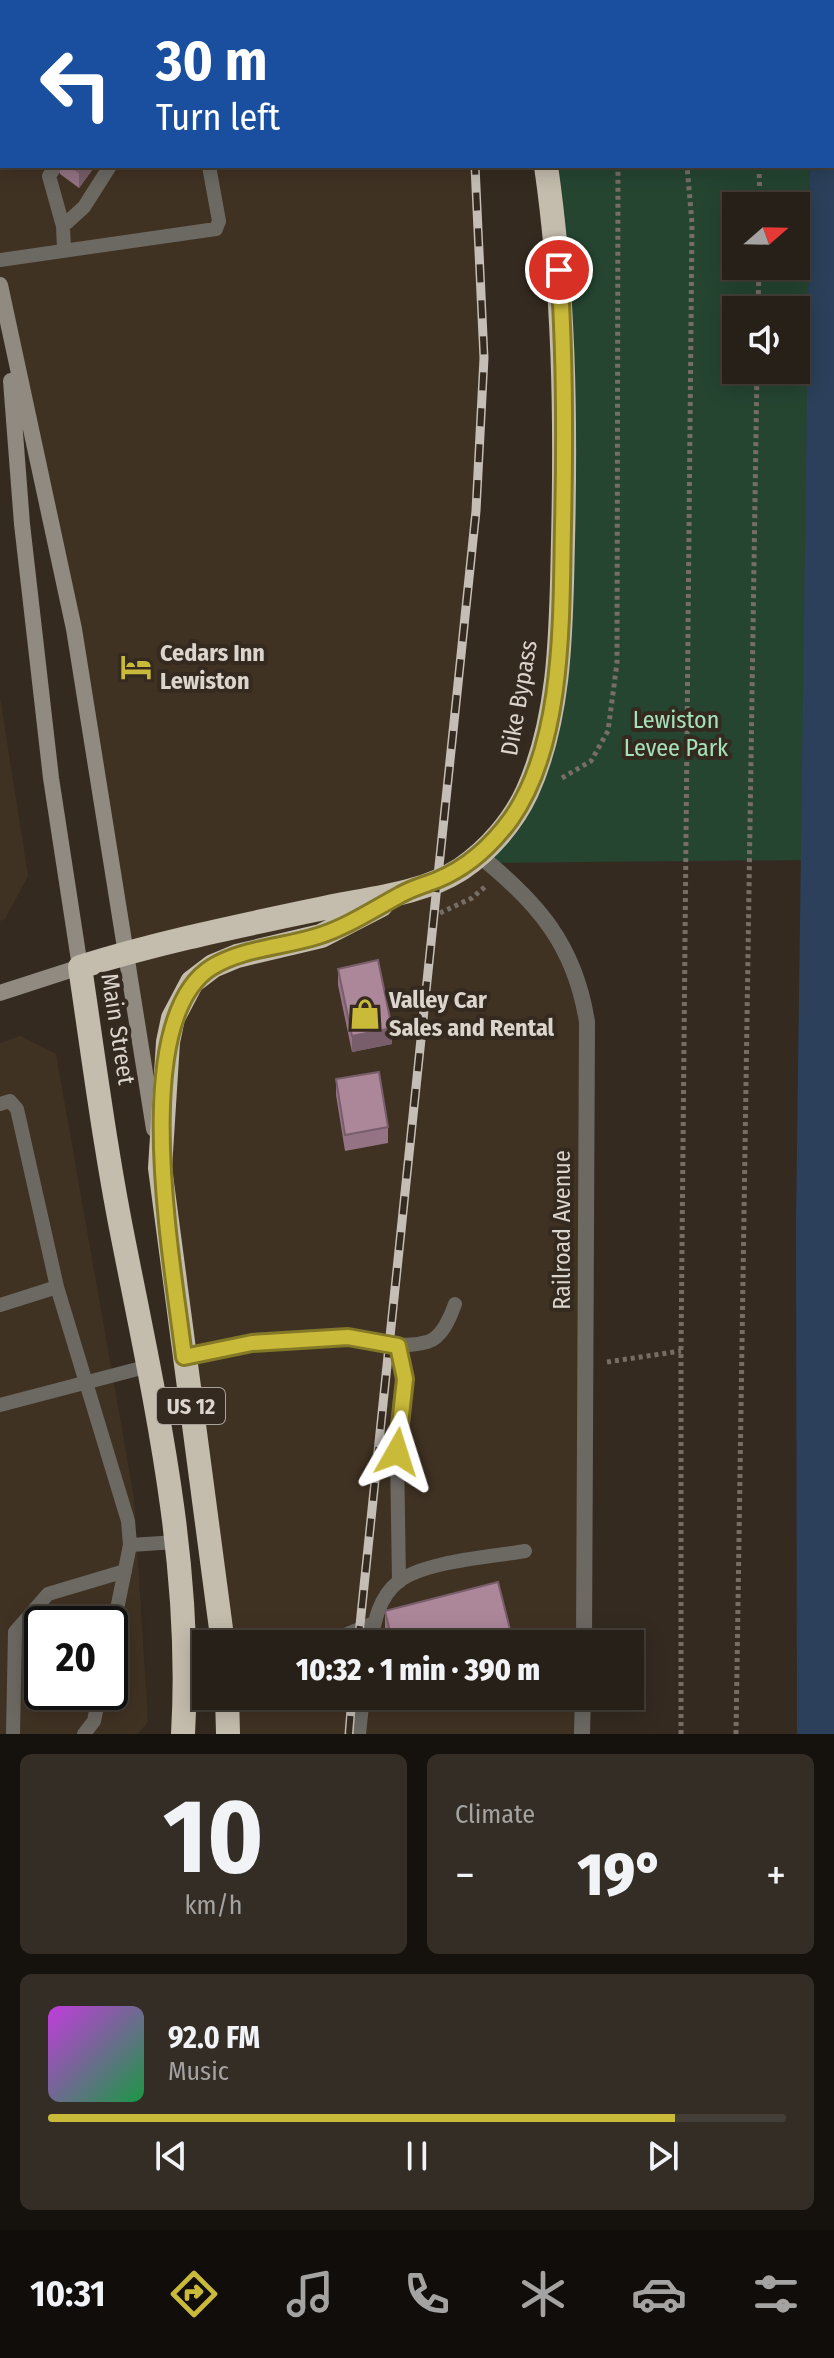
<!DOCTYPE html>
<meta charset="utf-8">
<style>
:root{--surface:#272018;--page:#332d25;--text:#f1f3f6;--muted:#a4a3a2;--line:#433e37;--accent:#caba3a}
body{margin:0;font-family:"Fira Sans Condensed",sans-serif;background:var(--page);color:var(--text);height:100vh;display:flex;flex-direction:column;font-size:30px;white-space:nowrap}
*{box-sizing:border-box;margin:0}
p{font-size:26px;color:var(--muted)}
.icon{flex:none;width:44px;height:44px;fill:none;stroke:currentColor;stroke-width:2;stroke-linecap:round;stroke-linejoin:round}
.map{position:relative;height:1734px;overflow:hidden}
.side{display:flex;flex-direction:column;gap:20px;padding:20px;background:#15120d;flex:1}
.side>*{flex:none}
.hud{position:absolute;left:0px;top:0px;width:834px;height:168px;box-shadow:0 4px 20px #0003,0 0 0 2px var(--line);background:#1a4fa0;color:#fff;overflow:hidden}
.needle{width:52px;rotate:70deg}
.fabs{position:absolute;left:722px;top:192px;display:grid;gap:16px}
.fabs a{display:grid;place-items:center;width:88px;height:88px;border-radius:0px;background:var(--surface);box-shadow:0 4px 20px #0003,0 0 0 2px var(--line);font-size:40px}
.speed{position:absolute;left:24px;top:1606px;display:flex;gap:16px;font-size:40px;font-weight:700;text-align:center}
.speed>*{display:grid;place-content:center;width:104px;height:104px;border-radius:50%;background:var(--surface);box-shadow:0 4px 20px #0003,0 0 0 2px var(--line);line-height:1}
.speed .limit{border:4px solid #111;border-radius:12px;background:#fff;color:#111}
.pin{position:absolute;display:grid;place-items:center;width:68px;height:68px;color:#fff;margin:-34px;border:4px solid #fff;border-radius:50%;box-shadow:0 2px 8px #0007}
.me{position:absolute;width:88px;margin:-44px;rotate:6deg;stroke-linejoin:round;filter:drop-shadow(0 0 6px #0008)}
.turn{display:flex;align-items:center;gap:28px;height:168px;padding:0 24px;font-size:36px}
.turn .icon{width:104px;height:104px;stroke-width:2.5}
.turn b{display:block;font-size:56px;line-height:68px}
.big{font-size:60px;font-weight:800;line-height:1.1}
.side .card{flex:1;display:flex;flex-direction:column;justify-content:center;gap:12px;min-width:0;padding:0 28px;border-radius:12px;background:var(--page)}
.side .dial{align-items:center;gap:0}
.dial b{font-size:104px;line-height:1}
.song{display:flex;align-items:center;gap:24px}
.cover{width:96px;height:96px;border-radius:12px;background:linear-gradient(135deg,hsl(290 70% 55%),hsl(140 70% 35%))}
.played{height:8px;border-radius:4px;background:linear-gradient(90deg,var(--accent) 85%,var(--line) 85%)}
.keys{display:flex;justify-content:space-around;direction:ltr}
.heat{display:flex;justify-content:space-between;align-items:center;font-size:44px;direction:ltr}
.side .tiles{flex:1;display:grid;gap:20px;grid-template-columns:1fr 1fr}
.card:last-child{grid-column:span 2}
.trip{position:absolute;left:192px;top:1630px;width:452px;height:80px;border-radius:0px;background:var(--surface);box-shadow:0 4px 20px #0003,0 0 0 2px var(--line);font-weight:800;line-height:80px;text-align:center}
.tab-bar{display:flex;height:128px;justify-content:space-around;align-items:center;background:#100d0a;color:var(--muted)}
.tab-bar .icon{width:56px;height:56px}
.tab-bar .active{color:var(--accent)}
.tab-bar b{font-size:36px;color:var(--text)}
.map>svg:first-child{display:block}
.built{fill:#403223;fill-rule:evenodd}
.green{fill:#254531;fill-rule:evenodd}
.water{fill:#2c405b}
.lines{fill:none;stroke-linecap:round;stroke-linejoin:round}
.path{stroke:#766e65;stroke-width:5;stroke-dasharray:4 4;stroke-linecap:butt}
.lane{stroke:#6c6963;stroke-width:14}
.street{stroke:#6c6963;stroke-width:16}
.secondary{stroke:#908a81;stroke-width:16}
.highway{stroke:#c4bcad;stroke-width:24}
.rail-casing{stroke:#c4beb6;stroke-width:9}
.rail{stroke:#342a20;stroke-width:6;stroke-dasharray:18;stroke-linecap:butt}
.wall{fill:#947384}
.shaded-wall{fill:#785e6b}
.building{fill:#ac8699;stroke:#785e6b;stroke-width:2}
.route-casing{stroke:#837926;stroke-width:20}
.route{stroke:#caba3a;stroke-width:14}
.labels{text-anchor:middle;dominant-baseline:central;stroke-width:8;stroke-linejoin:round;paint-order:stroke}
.shield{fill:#342a20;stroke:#a9a29a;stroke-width:2}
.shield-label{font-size:22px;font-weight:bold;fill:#dbd5ce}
.poi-label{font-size:24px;font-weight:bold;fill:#dbd5ce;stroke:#342a20;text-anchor:start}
.street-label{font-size:24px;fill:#dbd5ce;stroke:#342a20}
.park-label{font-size:24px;fill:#a6e2b9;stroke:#342a20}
</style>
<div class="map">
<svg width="834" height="1734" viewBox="0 0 834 1734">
<rect width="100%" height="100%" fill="#342a20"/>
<path class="built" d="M0 0H439L2 2V166H474L482 291V431L437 880 479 855 555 929 587 1022 582 1644H223L120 904 0 285Z
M0 697 28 876 5 919 0 921Z
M20 1036 56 1054 134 1498 148 1722 138 1734H0V1043ZM42 1624H110V1692H42Z
M227 1696H582L581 1734H228Z"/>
<path class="green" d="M546 166H810L802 860 489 863 526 795 562 594ZM736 206H796V266H736ZM736 310H796V370H736Z"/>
<path class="water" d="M800 0H834V1734H797L796 1223 810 166H832V2Z"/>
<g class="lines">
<path class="path" d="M601 0V2
M671 0V2
M710 0 711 2
M750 0V2
M759 166 760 206
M758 310 759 266
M562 778 591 761 608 731 617 663 618 166
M440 913 472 898 486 886
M607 1362 681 1351
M681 1734V1351L692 223 687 166
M736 1734 757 370"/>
<path class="lane" d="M56 166 49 176 63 226 64 249
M63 226 84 207 110 166
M0 260 216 229 219 221 209 166
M0 1104 10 1101 17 1109 57 1287 128 1521 130 1545 110 1644
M0 1305 57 1287
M398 1346 405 1379 397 1452 399 1582
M184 1357C237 1347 294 1334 348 1337 375 1339 399 1350 427 1342 442 1338 450 1318 455 1304
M0 1405 149 1366
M130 1545 177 1542
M323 1644 374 1623
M371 1644C374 1622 379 1597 398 1582 424 1561 492 1557 525 1551
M13 1734 15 1632 48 1594 125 1571
M84 1734 94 1721 100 1692
M359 1734 363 1696"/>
<path class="street" d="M479 855C538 903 575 945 587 1022L584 1644
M582 1734 583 1696"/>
<path class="secondary" d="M0 285 74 629 154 1129
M0 993 80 967 51 778 22 524 11 381"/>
<path class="highway" d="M520 0V2
M223 1644 160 1168 168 1042 173 1018 192 982 213 966 237 956 321 936 381 905
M227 1696 228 1734
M183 1734C193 1569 157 1409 125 1248 106 1155 94 1061 80 967 162 941 249 924 333 906 375 898 424 893 461 869 489 850 513 822 527 792 562 715 561 623 563 541 566 415 564 291 546 166"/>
<defs>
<path id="rail" d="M439 0 440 2
M455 0V2
M358 1644 476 511 484 358 475 166
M349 1734 352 1696"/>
</defs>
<use href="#rail" class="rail-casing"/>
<use href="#rail" class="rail"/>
</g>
<path class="wall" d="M60 166H95L79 188 60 174Z
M338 969 392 1044 352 1052 338 985Z
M336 1079 388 1127V1143L345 1151 336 1095Z
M385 1611 511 1644H387L385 1635Z"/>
<path class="shaded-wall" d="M83 166H95L79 188V172Z
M392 1028V1044L352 1052V1036Z
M511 1633V1644H468Z"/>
<path class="building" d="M71 166H83L79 172Z
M378 960 392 1028 352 1036 338 969Z
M379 1072 388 1127 345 1135 336 1079Z
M498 1582 511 1633 468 1644H393L385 1611Z"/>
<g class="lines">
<defs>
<path id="route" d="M397 1452 405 1379 398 1346 348 1337 252 1343 184 1357C174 1270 126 1020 212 967 243 948 284 947 318 936 347 927 374 909 400 895 412 888 424 885 437 880 467 868 492 845 511 819 565 742 561 616 563 526 565 440 565 356 559 270"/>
</defs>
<use href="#route" class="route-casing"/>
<use href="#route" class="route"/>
</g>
<defs>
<symbol id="hotel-bare" viewBox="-9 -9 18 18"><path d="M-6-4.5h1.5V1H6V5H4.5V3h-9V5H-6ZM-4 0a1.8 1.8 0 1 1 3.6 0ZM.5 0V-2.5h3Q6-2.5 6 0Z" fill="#caba3a" stroke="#342a20" stroke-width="2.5" paint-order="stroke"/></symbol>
<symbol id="shop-bare" viewBox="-9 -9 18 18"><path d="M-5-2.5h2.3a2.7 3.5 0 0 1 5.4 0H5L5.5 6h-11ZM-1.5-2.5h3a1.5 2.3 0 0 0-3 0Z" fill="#caba3a" stroke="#342a20" stroke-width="2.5" paint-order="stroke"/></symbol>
</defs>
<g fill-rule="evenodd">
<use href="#hotel-bare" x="114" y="645" width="44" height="44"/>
<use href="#shop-bare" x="343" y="992" width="44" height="44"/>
</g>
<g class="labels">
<rect class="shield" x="157" y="1388" width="68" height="36" rx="6"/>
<g class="shield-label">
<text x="191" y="1406">US 12</text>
</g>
<g class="poi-label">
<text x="160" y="653">Cedars Inn<tspan x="160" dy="28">Lewiston</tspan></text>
<text x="389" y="1000">Valley Car<tspan x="389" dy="28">Sales and Rental</tspan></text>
</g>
<g class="street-label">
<text transform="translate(519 698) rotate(-80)">Dike Bypass</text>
<text transform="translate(118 1029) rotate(81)">Main Street</text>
<text transform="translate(562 1230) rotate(-90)">Railroad Avenue</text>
</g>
<g class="park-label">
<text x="676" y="720">Lewiston<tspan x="676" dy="28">Levee Park</tspan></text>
</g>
</g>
</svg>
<div class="fabs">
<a><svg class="needle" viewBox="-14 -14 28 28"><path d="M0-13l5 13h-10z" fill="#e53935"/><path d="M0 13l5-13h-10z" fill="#a4a3a2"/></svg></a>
<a><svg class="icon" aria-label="sound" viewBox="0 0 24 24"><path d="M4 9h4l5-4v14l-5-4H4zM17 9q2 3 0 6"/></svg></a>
</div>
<div class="speed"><div class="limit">20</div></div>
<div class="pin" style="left:559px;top:270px;background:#d93025"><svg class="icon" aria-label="arrive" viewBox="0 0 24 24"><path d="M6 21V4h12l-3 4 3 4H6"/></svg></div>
<svg class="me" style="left:397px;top:1452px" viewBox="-20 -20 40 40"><path d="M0-17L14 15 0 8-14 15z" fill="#caba3a" stroke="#fff" stroke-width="4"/></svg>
<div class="trip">10:32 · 1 min · 390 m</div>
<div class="hud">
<div class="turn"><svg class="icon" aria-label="left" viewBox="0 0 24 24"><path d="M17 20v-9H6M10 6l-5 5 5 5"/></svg><div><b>30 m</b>Turn left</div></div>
</div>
</div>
<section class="side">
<div class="tiles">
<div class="card dial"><b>10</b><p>km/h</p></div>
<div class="card"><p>Climate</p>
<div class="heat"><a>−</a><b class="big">19°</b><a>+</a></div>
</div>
<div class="card">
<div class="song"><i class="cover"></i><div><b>92.0 FM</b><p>Music</p></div></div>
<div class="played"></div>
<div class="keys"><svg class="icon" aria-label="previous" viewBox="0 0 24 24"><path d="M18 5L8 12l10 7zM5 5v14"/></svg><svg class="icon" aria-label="pause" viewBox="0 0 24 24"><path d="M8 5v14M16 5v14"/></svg><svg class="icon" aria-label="next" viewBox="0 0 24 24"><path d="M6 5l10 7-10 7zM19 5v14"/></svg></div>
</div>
</div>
</section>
<nav class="tab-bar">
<b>10:31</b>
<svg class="icon active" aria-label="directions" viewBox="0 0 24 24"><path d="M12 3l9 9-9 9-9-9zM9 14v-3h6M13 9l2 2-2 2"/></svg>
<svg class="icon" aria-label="music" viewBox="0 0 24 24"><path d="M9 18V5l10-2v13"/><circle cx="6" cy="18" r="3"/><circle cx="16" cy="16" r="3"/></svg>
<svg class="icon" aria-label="phone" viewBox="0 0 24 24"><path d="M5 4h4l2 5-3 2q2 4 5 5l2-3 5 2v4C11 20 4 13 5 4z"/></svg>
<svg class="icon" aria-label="climate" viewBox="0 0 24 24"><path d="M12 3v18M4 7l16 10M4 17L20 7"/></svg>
<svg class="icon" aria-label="car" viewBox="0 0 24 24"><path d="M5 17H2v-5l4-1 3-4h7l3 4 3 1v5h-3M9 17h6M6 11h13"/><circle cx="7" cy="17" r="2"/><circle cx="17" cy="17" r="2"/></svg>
<svg class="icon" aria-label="filters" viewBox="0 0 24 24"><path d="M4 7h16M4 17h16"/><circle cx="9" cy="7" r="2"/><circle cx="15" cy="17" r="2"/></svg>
</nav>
